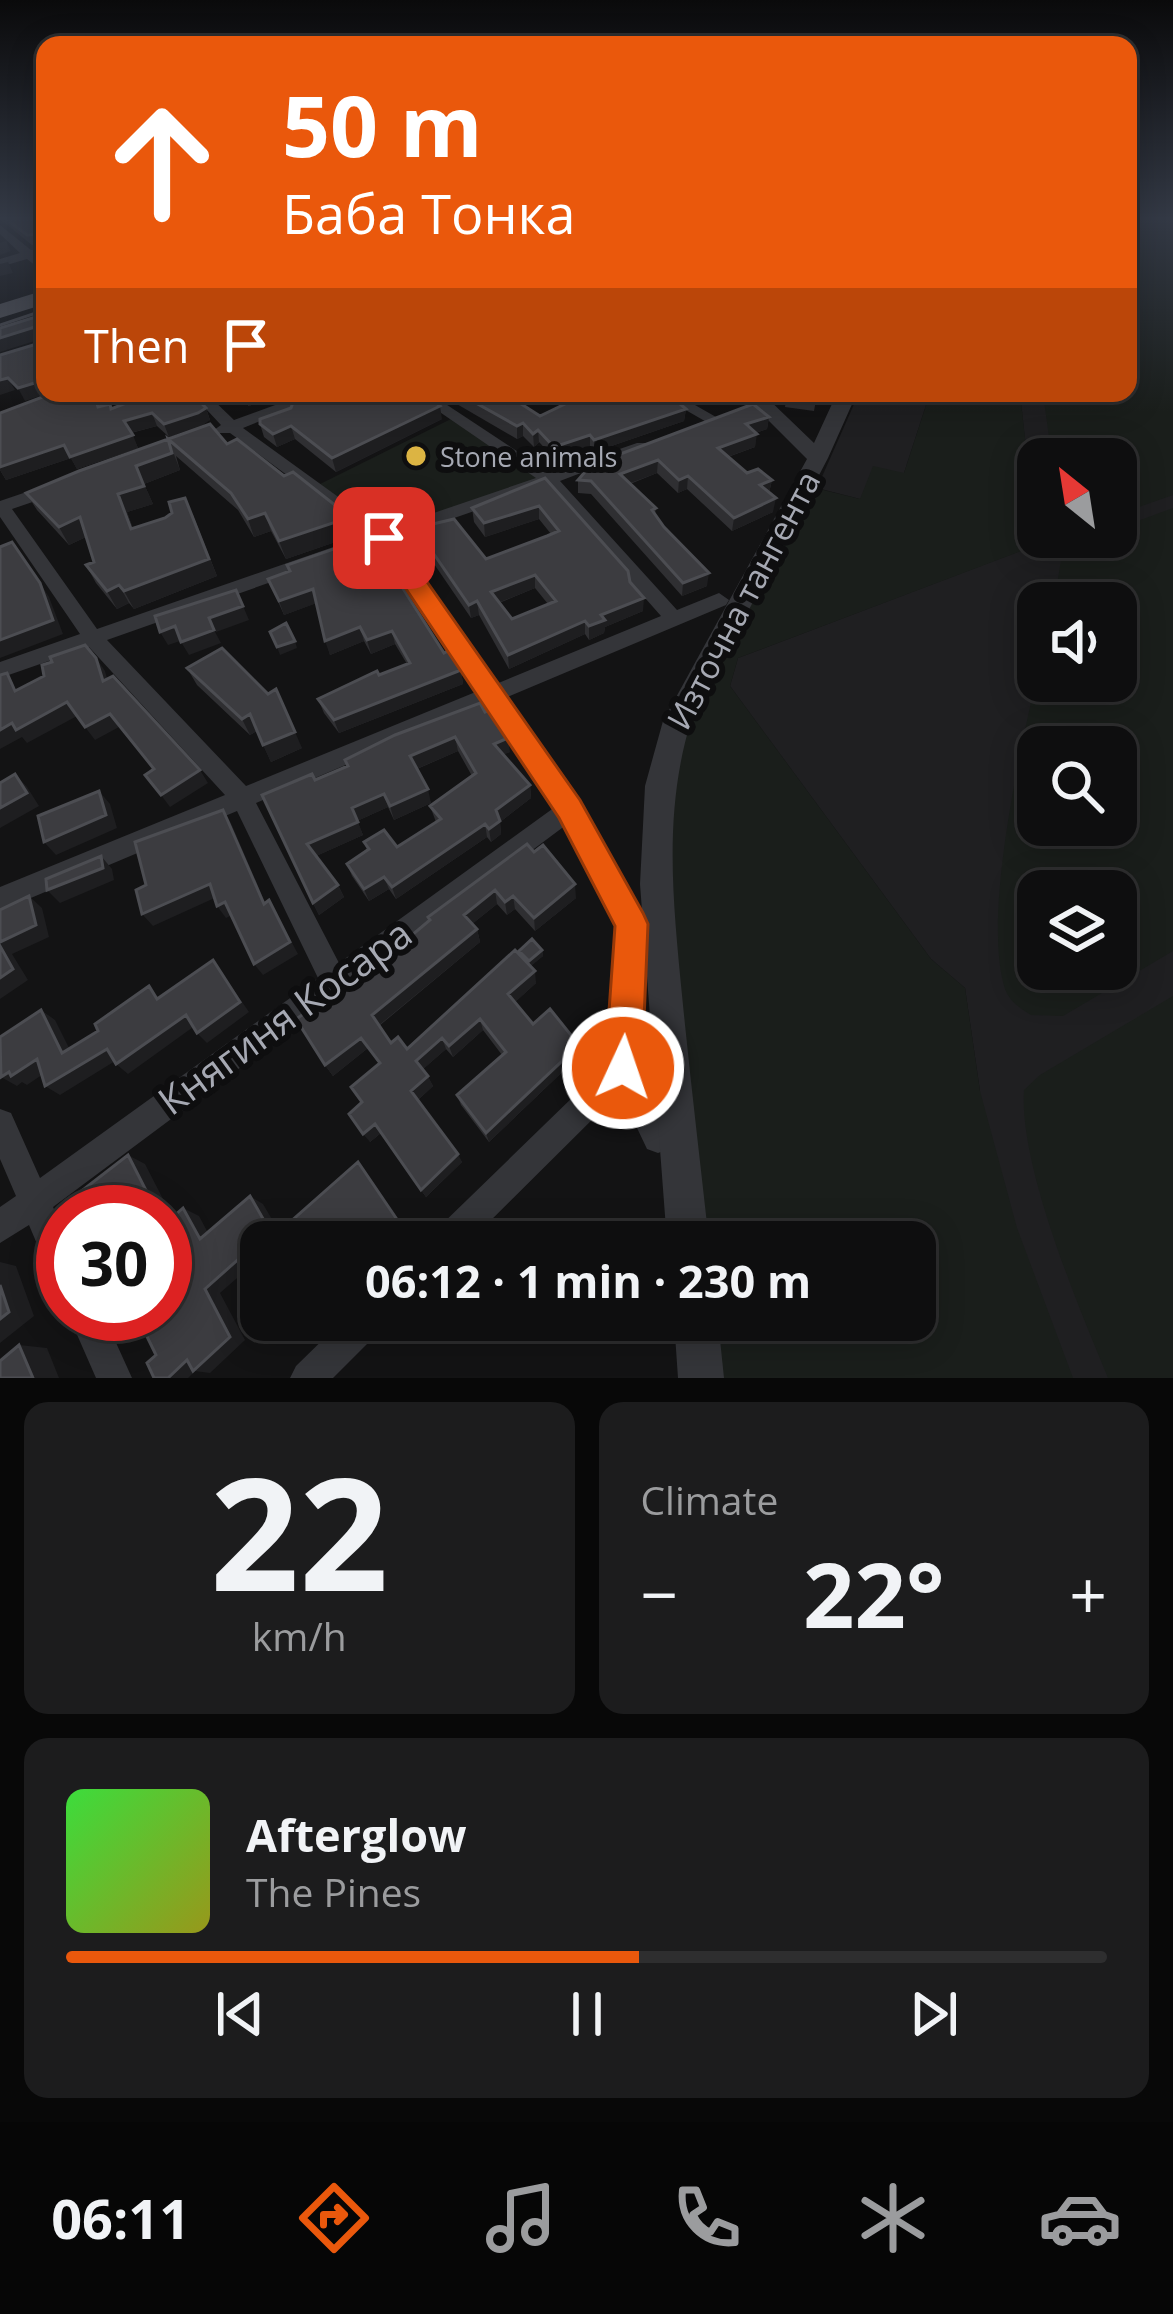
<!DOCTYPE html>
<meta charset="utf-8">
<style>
:root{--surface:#0e0e0f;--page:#1c1c1d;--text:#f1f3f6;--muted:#9b9c9e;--line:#2e2e2f;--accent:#ea580c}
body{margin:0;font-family:"Open Sans",sans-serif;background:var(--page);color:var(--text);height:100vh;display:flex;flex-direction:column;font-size:45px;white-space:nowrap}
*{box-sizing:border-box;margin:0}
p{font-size:39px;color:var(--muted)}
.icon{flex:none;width:66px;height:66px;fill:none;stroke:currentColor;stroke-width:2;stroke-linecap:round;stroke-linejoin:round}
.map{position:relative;height:1378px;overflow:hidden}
.side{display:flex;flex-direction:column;gap:24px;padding:24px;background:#080808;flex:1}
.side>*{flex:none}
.hud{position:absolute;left:36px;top:36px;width:1101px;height:366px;border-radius:24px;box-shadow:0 6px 30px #0003,0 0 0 3px var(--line);background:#ea580c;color:#fff;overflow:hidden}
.needle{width:78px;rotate:330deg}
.fabs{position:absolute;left:1017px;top:438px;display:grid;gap:24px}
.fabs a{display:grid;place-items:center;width:120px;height:120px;border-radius:24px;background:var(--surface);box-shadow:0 6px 30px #0003,0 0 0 3px var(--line);font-size:60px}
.speed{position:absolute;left:36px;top:1185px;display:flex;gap:24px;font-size:60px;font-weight:700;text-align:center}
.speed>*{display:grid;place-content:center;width:156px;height:156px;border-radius:50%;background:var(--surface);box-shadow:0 6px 30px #0003,0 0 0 3px var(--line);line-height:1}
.speed .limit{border:18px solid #d22;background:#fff;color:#111}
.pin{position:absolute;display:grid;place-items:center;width:102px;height:102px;color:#fff;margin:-51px;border-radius:24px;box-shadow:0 6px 18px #0006}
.me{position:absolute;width:132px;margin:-66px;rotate:3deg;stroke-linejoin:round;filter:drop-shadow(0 0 9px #0008)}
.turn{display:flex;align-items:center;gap:42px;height:252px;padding:0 48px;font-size:54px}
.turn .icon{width:156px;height:156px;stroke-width:2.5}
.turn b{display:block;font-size:84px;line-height:102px}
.then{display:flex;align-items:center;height:114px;padding:0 48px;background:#0003;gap:24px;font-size:45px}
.big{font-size:90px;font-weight:700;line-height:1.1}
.side .tile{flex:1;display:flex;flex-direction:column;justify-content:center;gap:18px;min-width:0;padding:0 42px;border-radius:24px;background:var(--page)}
.side .dial{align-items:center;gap:0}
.dial b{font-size:156px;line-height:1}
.song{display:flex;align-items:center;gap:36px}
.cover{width:144px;height:144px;border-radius:18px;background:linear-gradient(135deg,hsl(120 70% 55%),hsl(60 70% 35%))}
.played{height:12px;border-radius:6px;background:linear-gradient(90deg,var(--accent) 55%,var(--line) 55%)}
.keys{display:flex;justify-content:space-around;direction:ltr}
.heat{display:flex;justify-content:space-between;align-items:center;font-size:66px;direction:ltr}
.side .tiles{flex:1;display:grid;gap:24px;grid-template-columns:1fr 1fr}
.tile:last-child{grid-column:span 2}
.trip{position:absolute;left:240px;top:1221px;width:696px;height:120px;border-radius:24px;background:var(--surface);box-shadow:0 6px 30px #0003,0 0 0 3px var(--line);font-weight:700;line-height:120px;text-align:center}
.tabs{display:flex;height:192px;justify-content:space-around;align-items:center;background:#060606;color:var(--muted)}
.tabs .icon{width:84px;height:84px}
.tabs .current{color:var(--accent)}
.tabs b{font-size:54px;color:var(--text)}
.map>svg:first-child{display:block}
.built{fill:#1f1f21;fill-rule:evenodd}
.green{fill:#1a1e1b;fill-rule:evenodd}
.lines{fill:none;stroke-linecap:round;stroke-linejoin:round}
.minor{fill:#343539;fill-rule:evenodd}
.tertiary{fill:#343539;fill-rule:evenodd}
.primary{fill:#515257;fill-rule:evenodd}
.tram{stroke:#48494e;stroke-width:3}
.wall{fill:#2f2f32;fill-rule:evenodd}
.shaded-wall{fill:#1e1e20}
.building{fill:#3c3c40;stroke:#4c4d52;stroke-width:3;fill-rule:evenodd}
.route{fill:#ea580c;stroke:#983908;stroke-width:3}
.poi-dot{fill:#dcb443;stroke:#0e0e0f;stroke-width:4.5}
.labels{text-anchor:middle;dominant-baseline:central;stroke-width:12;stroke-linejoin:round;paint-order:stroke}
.far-poi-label{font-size:27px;fill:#a6a9b3;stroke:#0e0e0f;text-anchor:start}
.street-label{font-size:33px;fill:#a6a9b3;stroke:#0e0e0f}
.near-street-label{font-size:39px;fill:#a6a9b3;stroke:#0e0e0f}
</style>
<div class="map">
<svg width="1173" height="1378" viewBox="0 0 1173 1378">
<rect width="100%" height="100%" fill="#131314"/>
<path class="built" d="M1128 219H1173V1378H733L844 1320H915L980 1091 965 988 931 959 730 686 738 658 1036 545 1020 393H1128ZM1038 459H1116V537H1038ZM1038 603H1116V681H1038ZM1038 747H1116V825H1038ZM1038 891H1116V969H1038Z
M859 393H930L904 473 860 499 817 488Z"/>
<path class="green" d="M1128 219H1173V495L1116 515V459H1052L1043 393H1128Z
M930 393H1020L1037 545 738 658 730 686 931 959 965 988 980 1091 1017 1228 1073 1378H701L696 1320H915V1242H688L661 764 803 485 860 499 873 466 904 473Z
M455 417 549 479 384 538 314 487Z
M1173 508V951L1063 1016 1031 1015C1020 1008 1010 1002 1005 989 982 917 1021 747 1038 671V681H1116V603H1054L1063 548 1094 537H1116V529ZM1038 747H1116V825H1038ZM1038 891H1116V969H1038Z
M1173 996V1378H1108C1078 1305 1019 1166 1024 1090L1040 1075Z"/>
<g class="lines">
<path class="minor" d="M0 225 31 250 44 248V254L37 256 45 262V273L27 259 0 267V259L20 253 0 234Z
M191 393H206L234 420 308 393H329L243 428 384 530 536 478 412 393H429L550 473 637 443H649L651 446 560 481 677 610 719 593 729 600 726 605 505 698 578 802 645 924 638 1066 673 1138 669 1149 658 1153 647 1149 620 1092 469 1242H430L435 1231 610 1061 619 925 566 825 53 1207 63 1228V1281L51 1277 29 1225 0 1243V1207L16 1196 0 1159V1109L11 1113 40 1178 318 978 237 811 0 911V887L225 795 89 647 0 678V662L80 634 0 517V501L50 484H62V492L12 509 97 629 368 535 230 433H216L214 430 221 425ZM546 486 661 616 496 684 394 539ZM379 544 478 691 246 786 107 640ZM487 705 555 807 339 963 256 803Z
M656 393H674L723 421 720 424H710Z
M68 1314H103L132 1378H96Z
M343 1320H384L379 1332 333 1378H290L296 1366Z"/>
<path class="tertiary" d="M741 393H762L814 443 837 393H857L828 458 691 721C663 812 673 901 682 995 690 1077 700 1160 709 1242H667L640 884 645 786 663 721 807 459Z
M674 1320H718L724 1378H678Z"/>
<path class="primary" d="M45 290V304L0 318V304Z"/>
<path class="tram" d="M0 325 45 310"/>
</g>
<path class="wall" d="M0 219H45V254L42 245H32Z
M233 393H281L249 406Z
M438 393H529L515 400 540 416 561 406 549 397V393H667L686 409 684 421 594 452 590 447 555 459 539 442 534 447 523 436 517 439Z
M698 393H733L723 399Z
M787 393 816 400 814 411 785 407Z
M75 396 95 397 100 407 111 409 206 408 210 420 169 437 157 426 131 433 138 448 77 469 71 458 6 480 0 470V413Z
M291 408 442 419 336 472 295 439 277 447 264 437 260 424Z
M769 417 767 429 756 433 755 447 728 457 747 473 772 480 769 493 773 512 732 531 687 489 678 493 657 473 630 484 656 508 655 514 707 586 682 596 591 494 578 493V480Z
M210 424 227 444 349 531 342 533 344 539 286 559 271 531 254 537 238 510 176 456 180 470 144 484 153 504 127 512 133 529 193 515 217 576 134 609 129 603 117 609 96 583 86 565 94 562 86 537 69 545 37 510 26 493Z
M545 478 630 582 643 611 605 627 604 633 589 640 585 634 509 669 479 615 471 618 419 542 416 528 486 559 551 534 539 519 485 537 474 522 472 508ZM535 588 548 604 512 619 499 603Z
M355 549 461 670 463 684 339 733 324 713 318 699 407 664 395 644 371 654 364 641 330 655 316 603 284 615 268 579Z
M187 668 302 748 271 762 257 731 250 735 197 685Z
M480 703 510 752 503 754 530 785 531 798 500 822 501 834 491 842 487 837 396 899 389 889 369 901 352 876 347 864 367 851 364 842 397 847 436 822 430 806 472 776 458 751 417 769 431 803 394 820 388 807 357 821 363 835 316 856 338 885 344 897 319 915 313 903 315 780Z
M527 844 576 898 535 931 515 909 507 915 497 904 472 924 477 929 480 942 379 1026 391 1043 407 1049 519 955V951L542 950 543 956 530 966 536 983 515 1002 533 1024 579 1045 580 1055 489 1142 461 1105 457 1095 502 1055 483 1030 453 1057 446 1049 423 1069 433 1086 418 1100 462 1162 426 1197 381 1133 370 1142 362 1102 379 1064 368 1048 333 1076 325 1065 367 973 429 921 428 917Z"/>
<path class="shaded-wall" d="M6 241 11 251 0 255V243Z
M8 262 13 273 0 276V264Z
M38 326 44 338 0 352V338Z
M8 378 15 390 0 395V380Z
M45 380V393H49L25 401 18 388Z
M246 393H281L249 406 245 394Z
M504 393H529L504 406Z
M440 406 442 419 336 472 332 458Z
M206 408 210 420 203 425 169 437 164 424Z
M686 409 684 421 594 452V440Z
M152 413 157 426 130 433 124 421Z
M769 417 767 429 744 437 746 424Z
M523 423V436L517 439V426Z
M291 426 295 439 277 447 273 434Z
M538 430 539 442 534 447 533 434Z
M757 434 755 447 716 461 718 448Z
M133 435 138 448 77 469 70 457Z
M590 435V447L555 459 554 447Z
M168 439 180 470 144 484 153 504 127 512 140 547 118 494 136 466Z
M64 445 71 458 6 480 0 470V467Z
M658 460 657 473 620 487V474Z
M688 476 687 489 678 493 679 480Z
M772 480 769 493 760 485Z
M185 498 217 576 134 609 124 591Z
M776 498 773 512 732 531 734 518Z
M539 506V519L485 537 484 523Z
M265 513 271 531 254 537 248 519Z
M345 513 349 531 342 533 344 539 286 559 279 541Z
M80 517 90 535 69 545 59 527Z
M709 573 707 586 682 596 683 583Z
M535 575V588L493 605 491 592Z
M40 583 49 597 63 634 0 658V640Z
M119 585 129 603 117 609 107 591Z
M313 589 317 603 284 615 279 601Z
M644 598 643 611 605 627 604 633 589 640V626L601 615Z
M477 601 479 615 471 618 469 605Z
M243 606 249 620 216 632 209 618Z
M585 621V634L509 669 508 655Z
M175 626 183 640 168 645 160 632Z
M360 627 364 641 330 655 325 641Z
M214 630 221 643 189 655 181 642Z
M392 631 395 644 371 654 367 640Z
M295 641 297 648 280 655 277 647Z
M96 658 105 671 111 694 103 681Z
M461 670 463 684 339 733 334 720Z
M67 702 77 716 27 743 22 737 0 749V730Z
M110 714 119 727 95 740 85 727Z
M250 714 258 730 250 735 242 719Z
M295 732 302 748 271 762 263 745Z
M455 737 458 751 414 770 410 756Z
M508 738 510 752 496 758 494 744Z
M200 770 208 783 170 807 161 795Z
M15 774 27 787 39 806 0 828V808Z
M530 785 531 798 500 822 501 834 491 842 489 829 496 810Z
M428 789 431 803 394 820 390 806Z
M99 791 110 804 117 828 56 855 44 842Z
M384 794 388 807 357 821 352 808Z
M223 810 231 823 271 916 264 904Z
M358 822 363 835 314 857 307 844Z
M485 824 487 837 396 899 392 887Z
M101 856 112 869 114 880 60 903 47 890Z
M384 877 389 889 369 901 364 889Z
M210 884 219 896 153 926 142 914Z
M575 884 576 898 535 931 534 918Z
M338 885 344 897 319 915 313 903Z
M495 890 497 904 467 928 464 915Z
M29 896 42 908 49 937 12 954 28 980 0 999V942Z
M513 896 515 909 507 915 505 902Z
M269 900 298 954 263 975 254 964Z
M225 902 234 914 226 918 217 906Z
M477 929 480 942 378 1026 372 1015Z
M542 950 543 956 530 967 529 961Z
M213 960 249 1012 207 1043 197 1033Z
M535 971 536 983 511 1006 508 994Z
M41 1010 55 1020 76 1062 62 1053Z
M186 1015 196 1025 128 1074 116 1064Z
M480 1019 483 1030 453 1057 449 1046Z
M361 1038 368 1048 333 1076 325 1065Z
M442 1038 446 1049 421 1071 416 1061Z
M579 1045 580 1055 489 1142 486 1133Z
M107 1049 120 1058 60 1095 45 1086Z
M37 1059 52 1068 27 1085 22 1082 17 1086 1 1077Z
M428 1076 433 1086 417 1101 411 1091Z
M375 1124 382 1132 370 1142 363 1134Z
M458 1154 462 1162 426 1197 421 1190Z
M128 1155 145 1164 180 1232 165 1226V1212H157Z
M358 1162 401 1223 382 1242H370Z
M250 1196 263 1204 283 1238 278 1242H261V1257L220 1293 245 1340 210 1373 195 1371 188 1378H168L205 1289Z
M183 1208 199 1216 215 1246 200 1239Z
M0 1262 16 1266 34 1316 0 1343Z
M19 1345 47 1348 59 1378H33Z"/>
<path class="building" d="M6 219H45V250L42 247V234L27 235Z
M45 314V380L18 388 8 378 0 380V355L40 343 43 330 38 326 0 338V328Z
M53 393H72L75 396 88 393 89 399 95 397 98 407 110 404 111 409 152 393H192L206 408 198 413 164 424 152 413 124 421 133 435 70 457 64 445 0 467V413Z
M307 393H424L440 406 332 458 291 426 273 434 260 424V419L291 408 295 397Z
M458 393H504L540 416 571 401 560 393H667L686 409 594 440 590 435 554 447 538 430 533 434 523 423 517 426Z
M787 393H815L816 400 787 396Z
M753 404 769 417 746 424 757 434 718 448 747 473 758 469 772 480 760 485 776 498 734 518 688 476 679 480 658 460 620 474 656 508 652 510 664 527 709 573 683 583 591 481 578 480 591 465Z
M210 424 227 444 237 439 284 476 293 472 345 513 336 516 339 521 279 541 265 513 248 519 231 493 168 439 172 453 136 466 144 486 118 494 131 529 165 518 172 513 169 502 185 498 209 559 124 591 119 585 107 591 86 565 94 562 80 517 59 527 26 493 79 471Z
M545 478 628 571 630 582 644 598 601 615 605 620 589 626 585 621 508 655 477 601 469 605 416 528 454 519 486 559 547 536 559 531 539 506 484 523 472 508ZM535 575 556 601 512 619 491 592Z
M12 542 40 583 53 620 0 640V547Z
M351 543 355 549 374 543 444 653 448 651 461 670 334 720 318 699 377 671 379 675 410 663 392 631 367 640 360 627 325 641 313 589 279 601 268 579 290 571 287 565Z
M236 590 243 606 209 618 214 630 181 642 175 626 160 632 155 616Z
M286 623 295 641 277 647 270 632Z
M85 645 96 658 103 681 113 676 200 770 161 795 145 775 154 769 110 714 85 727 67 702 16 730 12 723 0 730V675L7 673 15 691 44 676 42 665 52 662 50 657Z
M222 648 268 694 276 689 295 732 263 745 250 714 242 719 187 668Z
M480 703 485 712 490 710 508 738 494 744 530 785 496 810 500 821 489 829 485 824 392 887 384 877 364 889 347 864 369 849 364 842 384 830 397 847 441 819 430 806 476 773 455 737 410 756 428 789 390 806 384 794 352 808 358 822 307 844 338 885 313 903 262 795 312 774 315 780 348 766 345 760 395 735Z
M15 774 27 793 0 808V783Z
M99 791 106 815 44 842 38 816Z
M223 810 264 904 269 900 290 942 254 964 225 902 217 906 210 884 142 914 136 890 146 885 135 842Z
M527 844 534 852 543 845 575 884 534 918 513 896 505 902 495 890 464 915 477 929 372 1015 391 1043 398 1037 407 1049 515 950 535 971 508 994 533 1024 550 1009 579 1045 486 1133 457 1095 506 1052 480 1019 449 1046 442 1038 416 1061 428 1076 411 1091 458 1154 421 1190 375 1124 363 1134 349 1114 362 1102 351 1087 380 1063 361 1038 325 1065 296 1019 367 973 430 920 428 917Z
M101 856 103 868 47 890 46 879Z
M29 896 36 925 0 942V910Z
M532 939 542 950 529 961 519 951Z
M0 946 13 969 0 978Z
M213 960 240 1002 197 1033 186 1015 116 1064 107 1049 45 1086 37 1059 11 1076 9 1072 1 1077 0 1037 41 1010 62 1053 98 1031 95 1024 149 986 157 999Z
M128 1155 157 1212H63V1235L53 1213Z
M358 1162 396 1218 370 1242H301L289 1223Z
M250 1196 270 1231 205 1289 230 1337 193 1371 187 1360 168 1378H154L147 1363 156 1355 136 1314H165V1224L183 1208 200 1239Z
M0 1285 9 1312 0 1319Z
M19 1345 33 1378H0V1361Z"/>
<linearGradient id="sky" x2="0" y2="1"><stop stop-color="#0a0a0b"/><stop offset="0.53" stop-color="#333945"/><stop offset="1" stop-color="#333945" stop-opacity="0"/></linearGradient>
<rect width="1173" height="412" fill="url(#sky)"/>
<path class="route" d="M384 530 392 532 580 800 643 913 648 924 642 1068 637 1081 623 1087 610 1081 605 1068 615 926 559 818 372 538Z"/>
<circle class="poi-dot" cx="416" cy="456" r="12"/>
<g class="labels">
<g class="far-poi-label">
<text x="440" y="456">Stone animals</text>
</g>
<g class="street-label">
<text transform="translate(743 600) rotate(-62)">Източна тангента</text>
</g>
<g class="near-street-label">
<text transform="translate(284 1016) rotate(-36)">Княгиня Косара</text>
</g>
</g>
</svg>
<div class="fabs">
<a><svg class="needle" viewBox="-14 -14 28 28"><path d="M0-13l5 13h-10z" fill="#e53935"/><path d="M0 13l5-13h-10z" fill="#9b9c9e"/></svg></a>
<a><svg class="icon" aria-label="sound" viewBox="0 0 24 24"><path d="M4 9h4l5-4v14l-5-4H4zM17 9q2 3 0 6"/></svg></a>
<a><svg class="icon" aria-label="search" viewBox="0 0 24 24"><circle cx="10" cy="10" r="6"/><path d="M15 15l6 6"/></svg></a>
<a><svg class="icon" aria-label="layers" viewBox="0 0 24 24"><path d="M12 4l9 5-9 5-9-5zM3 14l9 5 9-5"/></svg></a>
</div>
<div class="speed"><div class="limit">30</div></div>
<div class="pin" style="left:384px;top:538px;background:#d93025"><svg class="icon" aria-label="arrive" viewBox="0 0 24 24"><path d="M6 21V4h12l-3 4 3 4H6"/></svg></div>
<svg class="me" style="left:623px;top:1068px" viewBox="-20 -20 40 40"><circle r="17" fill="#ea580c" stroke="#fff" stroke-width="3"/><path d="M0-11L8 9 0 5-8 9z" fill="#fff"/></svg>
<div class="trip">06:12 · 1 min · 230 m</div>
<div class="hud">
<div class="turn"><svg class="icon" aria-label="ahead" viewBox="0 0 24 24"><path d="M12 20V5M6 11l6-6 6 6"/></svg><div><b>50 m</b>Баба Тонка</div></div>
<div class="then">Then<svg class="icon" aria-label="arrive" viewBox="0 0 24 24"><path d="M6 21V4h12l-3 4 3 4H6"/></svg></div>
</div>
</div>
<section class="side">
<div class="tiles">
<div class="tile dial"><b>22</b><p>km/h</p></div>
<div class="tile"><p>Climate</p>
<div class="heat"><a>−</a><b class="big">22°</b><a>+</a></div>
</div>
<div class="tile">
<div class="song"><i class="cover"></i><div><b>Afterglow</b><p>The Pines</p></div></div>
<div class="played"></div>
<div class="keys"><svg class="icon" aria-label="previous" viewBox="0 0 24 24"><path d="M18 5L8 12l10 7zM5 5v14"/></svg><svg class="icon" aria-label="pause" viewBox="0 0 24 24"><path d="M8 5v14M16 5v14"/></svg><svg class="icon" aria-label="next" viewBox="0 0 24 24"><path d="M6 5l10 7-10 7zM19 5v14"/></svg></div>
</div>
</div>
</section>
<nav class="tabs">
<b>06:11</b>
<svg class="icon current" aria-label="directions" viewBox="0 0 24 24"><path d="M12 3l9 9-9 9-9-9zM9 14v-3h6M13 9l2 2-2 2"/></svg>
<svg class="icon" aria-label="music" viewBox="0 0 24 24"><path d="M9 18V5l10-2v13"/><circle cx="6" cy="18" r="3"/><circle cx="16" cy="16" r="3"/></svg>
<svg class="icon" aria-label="phone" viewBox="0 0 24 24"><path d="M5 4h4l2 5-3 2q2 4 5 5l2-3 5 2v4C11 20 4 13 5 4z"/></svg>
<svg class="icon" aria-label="climate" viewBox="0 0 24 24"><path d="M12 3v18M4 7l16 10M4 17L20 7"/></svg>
<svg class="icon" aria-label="car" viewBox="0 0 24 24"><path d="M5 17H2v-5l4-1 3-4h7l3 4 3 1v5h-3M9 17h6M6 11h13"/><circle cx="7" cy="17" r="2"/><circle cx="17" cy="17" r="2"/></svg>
</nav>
